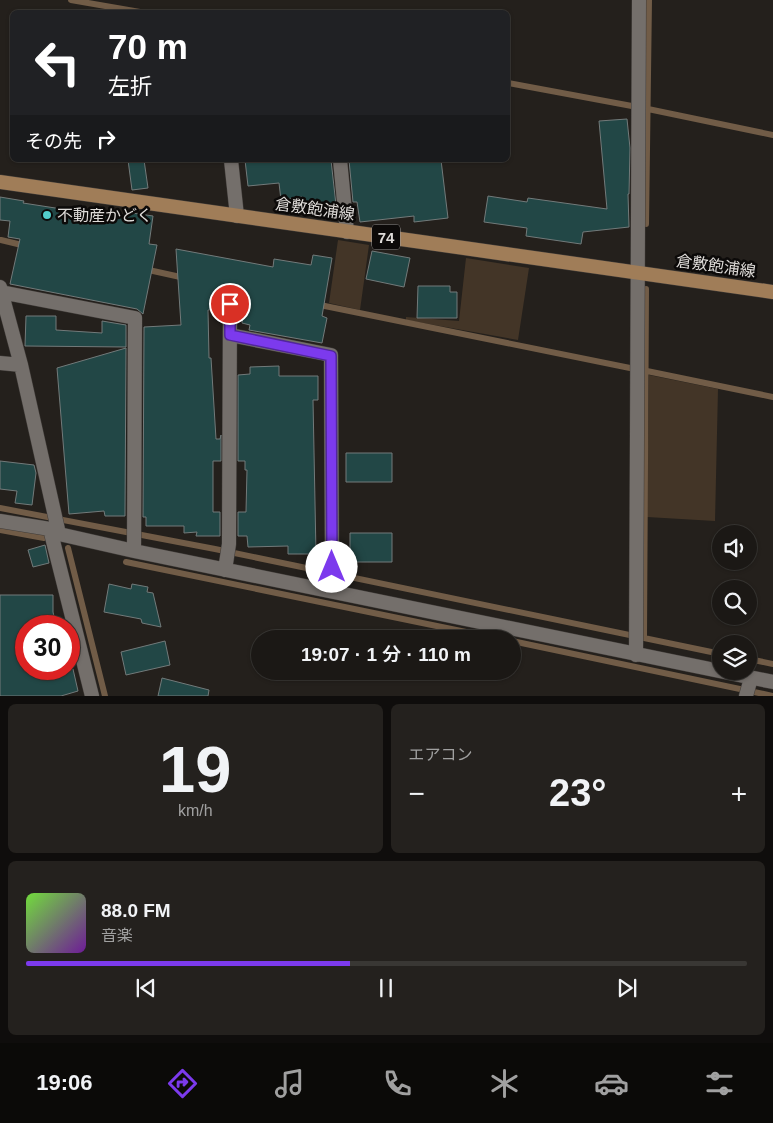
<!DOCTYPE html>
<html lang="ja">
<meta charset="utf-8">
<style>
:root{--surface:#1b1815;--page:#24211e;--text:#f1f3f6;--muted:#a0a0a0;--line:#393734;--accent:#7c3aed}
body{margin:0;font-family:Helvetica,"Noto Sans JP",sans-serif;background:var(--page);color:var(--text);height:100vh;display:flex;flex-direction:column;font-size:19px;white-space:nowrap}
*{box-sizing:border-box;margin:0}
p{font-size:16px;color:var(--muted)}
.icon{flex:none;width:28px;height:28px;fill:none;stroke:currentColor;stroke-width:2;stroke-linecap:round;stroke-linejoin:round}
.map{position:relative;height:696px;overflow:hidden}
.drawer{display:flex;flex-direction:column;gap:8px;padding:8px;background:#0f0d0c;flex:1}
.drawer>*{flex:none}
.guide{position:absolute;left:10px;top:10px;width:500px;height:152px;border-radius:8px;box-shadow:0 1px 4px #0004,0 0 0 1px var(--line);background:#202124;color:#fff;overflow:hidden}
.tools{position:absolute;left:712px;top:525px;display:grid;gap:10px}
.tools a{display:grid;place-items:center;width:45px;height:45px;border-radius:50%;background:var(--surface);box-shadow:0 1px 4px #0004,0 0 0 1px var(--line);font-size:25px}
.speed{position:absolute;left:15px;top:615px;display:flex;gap:10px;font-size:25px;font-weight:700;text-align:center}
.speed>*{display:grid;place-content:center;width:65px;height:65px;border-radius:50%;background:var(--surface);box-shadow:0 1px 4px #0004,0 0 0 1px var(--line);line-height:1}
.speed .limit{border:8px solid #d22;background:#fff;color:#111}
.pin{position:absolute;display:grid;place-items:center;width:42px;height:42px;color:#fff;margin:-21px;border:2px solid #fff;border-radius:50%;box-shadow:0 1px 5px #0007}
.me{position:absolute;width:55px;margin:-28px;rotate:0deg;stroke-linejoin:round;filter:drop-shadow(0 0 4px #0008)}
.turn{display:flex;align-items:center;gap:18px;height:105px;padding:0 15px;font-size:22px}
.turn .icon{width:65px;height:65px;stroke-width:2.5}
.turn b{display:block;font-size:35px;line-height:42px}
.then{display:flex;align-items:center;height:48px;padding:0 15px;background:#0003;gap:10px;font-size:19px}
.big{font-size:38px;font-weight:600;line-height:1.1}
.drawer .card{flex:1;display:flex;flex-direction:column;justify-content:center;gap:8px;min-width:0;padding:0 18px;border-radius:8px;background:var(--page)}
.drawer .dial{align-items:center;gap:0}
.dial b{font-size:65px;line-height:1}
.song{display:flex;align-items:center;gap:15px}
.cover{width:60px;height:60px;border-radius:8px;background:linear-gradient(135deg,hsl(100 70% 55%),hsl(280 70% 35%))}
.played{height:5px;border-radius:2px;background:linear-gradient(90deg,var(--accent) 45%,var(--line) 45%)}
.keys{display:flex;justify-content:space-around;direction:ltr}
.heat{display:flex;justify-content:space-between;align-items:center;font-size:28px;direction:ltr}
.drawer .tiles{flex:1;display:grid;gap:8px;grid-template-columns:1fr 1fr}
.card:last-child{grid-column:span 2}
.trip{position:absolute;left:251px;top:630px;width:270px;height:50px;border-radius:25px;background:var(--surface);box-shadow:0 1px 4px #0004,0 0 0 1px var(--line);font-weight:600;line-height:50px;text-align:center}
.menu{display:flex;height:80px;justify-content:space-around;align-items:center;background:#0b0a08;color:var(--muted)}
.menu .icon{width:35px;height:35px}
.menu .current{color:var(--accent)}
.menu b{font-size:22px;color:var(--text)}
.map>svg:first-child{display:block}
.green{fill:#433527}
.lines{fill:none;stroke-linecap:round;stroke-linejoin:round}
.stream{stroke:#715c47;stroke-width:6}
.building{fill:#224746;stroke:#727a7a}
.minor-casing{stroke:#403c39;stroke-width:15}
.primary-casing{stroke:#403c39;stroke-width:15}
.minor{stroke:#746f6b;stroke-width:14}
.primary{stroke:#a07d58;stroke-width:14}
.route-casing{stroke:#51269a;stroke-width:12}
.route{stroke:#7c3aed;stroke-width:9}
.poi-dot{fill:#53cdca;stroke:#0c0a09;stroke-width:2}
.labels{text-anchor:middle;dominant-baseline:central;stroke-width:5;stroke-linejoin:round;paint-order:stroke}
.shield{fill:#0c0a09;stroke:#9f9c9a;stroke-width:1}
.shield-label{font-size:15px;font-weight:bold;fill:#dedbd8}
.street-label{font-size:16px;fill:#dedbd8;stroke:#0c0a09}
.poi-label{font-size:16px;fill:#dedbd8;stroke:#0c0a09;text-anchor:start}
</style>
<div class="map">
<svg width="773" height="696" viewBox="0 0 773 696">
<rect width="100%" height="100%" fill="#24201c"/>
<path class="green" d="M338 240 369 245 360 310 329 303Z
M466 258 529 268 518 340 406 320V317L459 321Z
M649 375 718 389 715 521 647 517Z"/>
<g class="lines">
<path class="stream" d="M71 0 140 12
M508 83 648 109 773 135
M646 224 649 0
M1 240 26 246
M144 269 185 278
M315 304 630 368
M642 370 773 397
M0 508 215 549 721 654
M0 530 44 538
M68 548 105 696
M126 562 500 639
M644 638 646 289
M512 641 773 696
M749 659 773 664"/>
</g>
<path class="building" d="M627 119 630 148 629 194H628L629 227 583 232 581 244 526 236 527 228 484 222 488 196 527 202 528 198 607 209 599 121Z
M128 160H144L148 188 132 190Z
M245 160H331L336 205 304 209 302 197 281 200 279 183 248 186Z
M349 160H441L448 218 414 222V216L360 222 357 202H353Z
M0 197 24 201 23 203 94 214V212L124 216 125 212 153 216 149 244 157 245 143 314 137 309 10 284 20 239 8 237 10 221 0 220Z
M176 249 273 267 274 259 311 265 313 255 332 258 322 316 327 318 322 343 249 330 250 325 242 323 245 307H239L238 300 234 296 225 297 222 300 221 309 208 310 209 358H211L216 439H220L221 435V461H213V512H220V536H196L197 532 184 533V526H146V517H143L144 327 181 325Z
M372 251 410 258 404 287 366 279Z
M418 286H450V292H457V318H417Z
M26 316H56V330L102 333V321L126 325V347L25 346Z
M126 348 125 516H105L104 511 69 514 57 368Z
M279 366V376H318V400H313L316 554H288V546L248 547 247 536H238V512H246L247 470H245V461H238V375L250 374V367Z
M346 453H392V482H346Z
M0 461 34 465 36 473 32 505 15 503 17 491 0 489Z
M350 533H392V562H350Z
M45 545 49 563 33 567 28 550Z
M109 584 131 589 132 584 148 587 147 592 153 593 161 627 142 623 141 619 104 612Z
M0 595H53V612L56 626H26V669H73L78 691 61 696H0Z
M165 641 170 665 126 675 121 652Z
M162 678 209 690 208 696H158Z"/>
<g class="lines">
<defs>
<path id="minor" d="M231 160 237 216
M340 160 347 232
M0 287 21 365 59 534
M1 292 135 318 134 551
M230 335 331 355 332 567 329 591
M0 363 21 365
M0 521 50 529 59 534 134 551 773 682
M50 529 92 696
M225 570 229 544 230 304
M636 655 639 0
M746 696 751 678"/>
<path id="primary" d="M0 182 773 292"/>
</defs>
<use href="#minor" class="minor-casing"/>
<use href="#primary" class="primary-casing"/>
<use href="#minor" class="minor"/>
<use href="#primary" class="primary"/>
</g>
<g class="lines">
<defs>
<path id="route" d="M230 304V335L331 356 332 567"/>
</defs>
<use href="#route" class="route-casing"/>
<use href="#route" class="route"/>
</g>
<circle class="poi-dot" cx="47" cy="215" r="5"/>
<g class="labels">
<rect class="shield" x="372" y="224.5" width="28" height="25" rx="4"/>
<g class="shield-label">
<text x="386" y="237">74</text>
</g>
<g class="street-label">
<text transform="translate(315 209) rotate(8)">倉敷飽浦線</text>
<text transform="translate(716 266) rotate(8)">倉敷飽浦線</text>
</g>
<g class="poi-label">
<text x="57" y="215">不動産かどく</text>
</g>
</g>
</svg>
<div class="tools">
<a><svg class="icon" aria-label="sound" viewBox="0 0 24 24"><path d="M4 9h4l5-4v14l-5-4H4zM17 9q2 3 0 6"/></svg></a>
<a><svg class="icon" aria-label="search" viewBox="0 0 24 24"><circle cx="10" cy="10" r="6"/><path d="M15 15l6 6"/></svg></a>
<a><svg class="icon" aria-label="layers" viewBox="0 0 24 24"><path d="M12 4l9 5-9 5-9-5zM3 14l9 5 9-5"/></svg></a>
</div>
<div class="speed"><div class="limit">30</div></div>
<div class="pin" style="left:230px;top:304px;background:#d93025"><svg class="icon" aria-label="arrive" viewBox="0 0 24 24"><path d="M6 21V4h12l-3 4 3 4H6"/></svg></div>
<svg class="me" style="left:332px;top:567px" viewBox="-20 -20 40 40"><circle r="19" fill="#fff"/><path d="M0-13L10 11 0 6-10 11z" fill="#7c3aed"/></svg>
<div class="trip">19:07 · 1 分 · 110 m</div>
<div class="guide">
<div class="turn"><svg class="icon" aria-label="left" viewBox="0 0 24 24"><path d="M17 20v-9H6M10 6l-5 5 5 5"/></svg><div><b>70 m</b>左折</div></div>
<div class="then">その先<svg class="icon" aria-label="right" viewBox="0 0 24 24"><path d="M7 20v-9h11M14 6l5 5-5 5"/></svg></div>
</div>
</div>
<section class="drawer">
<div class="tiles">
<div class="card dial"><b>19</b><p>km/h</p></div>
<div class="card"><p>エアコン</p>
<div class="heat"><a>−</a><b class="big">23°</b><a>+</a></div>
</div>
<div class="card">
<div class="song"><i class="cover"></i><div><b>88.0 FM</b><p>音楽</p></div></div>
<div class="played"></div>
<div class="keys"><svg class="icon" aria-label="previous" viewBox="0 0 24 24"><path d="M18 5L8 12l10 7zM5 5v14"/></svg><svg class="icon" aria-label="pause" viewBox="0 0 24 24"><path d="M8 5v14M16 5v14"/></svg><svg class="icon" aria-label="next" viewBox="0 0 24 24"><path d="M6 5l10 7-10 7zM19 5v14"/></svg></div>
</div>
</div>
</section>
<nav class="menu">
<b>19:06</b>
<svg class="icon current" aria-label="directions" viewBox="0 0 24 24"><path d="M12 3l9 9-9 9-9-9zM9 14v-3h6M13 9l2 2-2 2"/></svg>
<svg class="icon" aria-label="music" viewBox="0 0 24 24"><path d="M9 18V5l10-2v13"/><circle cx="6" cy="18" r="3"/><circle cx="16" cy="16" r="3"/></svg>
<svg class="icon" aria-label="phone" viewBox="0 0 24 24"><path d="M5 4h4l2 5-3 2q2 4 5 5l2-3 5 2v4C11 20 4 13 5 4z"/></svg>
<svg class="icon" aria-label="climate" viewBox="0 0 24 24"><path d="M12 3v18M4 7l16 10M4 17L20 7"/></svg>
<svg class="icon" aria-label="car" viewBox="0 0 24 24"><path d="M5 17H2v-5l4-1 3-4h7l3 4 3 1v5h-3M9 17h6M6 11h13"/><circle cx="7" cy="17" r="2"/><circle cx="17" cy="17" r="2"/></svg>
<svg class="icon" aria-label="filters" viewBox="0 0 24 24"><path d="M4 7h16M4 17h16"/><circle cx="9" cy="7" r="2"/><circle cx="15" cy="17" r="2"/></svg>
</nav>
